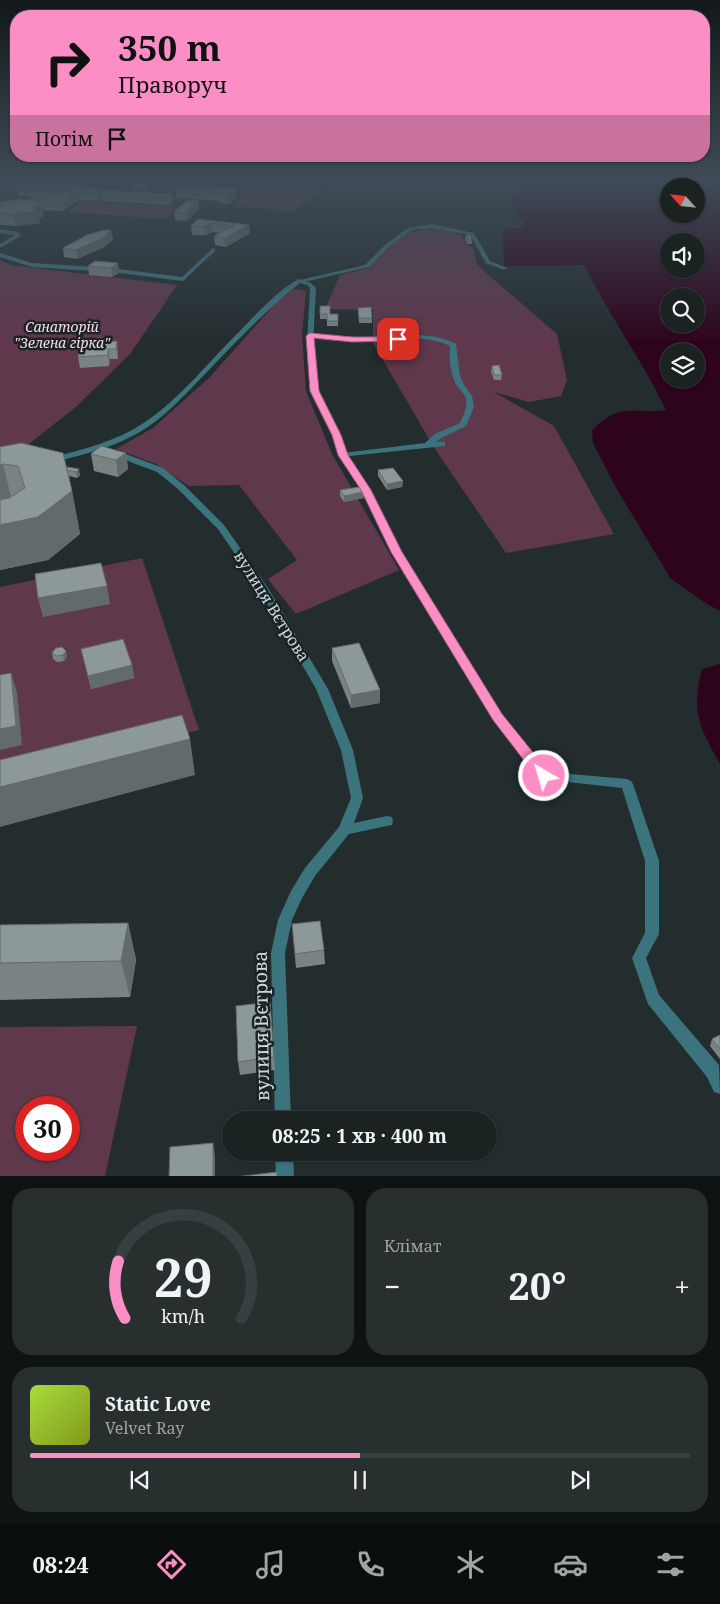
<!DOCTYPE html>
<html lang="uk">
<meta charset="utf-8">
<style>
:root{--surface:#1a2222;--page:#272f2f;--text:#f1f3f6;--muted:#9fa4a5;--line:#383f40;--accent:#fb8fc5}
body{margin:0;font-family:"Noto Serif",serif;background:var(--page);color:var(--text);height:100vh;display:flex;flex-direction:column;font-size:19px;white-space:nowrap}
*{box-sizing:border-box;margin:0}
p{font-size:16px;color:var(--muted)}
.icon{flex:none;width:28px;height:28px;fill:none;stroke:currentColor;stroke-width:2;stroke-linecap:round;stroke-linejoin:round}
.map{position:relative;height:1176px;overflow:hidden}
.panel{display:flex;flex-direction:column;gap:12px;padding:12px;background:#0e1313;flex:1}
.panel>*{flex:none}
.top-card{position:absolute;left:10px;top:10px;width:700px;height:152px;border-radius:20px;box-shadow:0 1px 4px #0004,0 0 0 1px var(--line);background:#fb8fc5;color:#111;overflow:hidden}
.needle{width:32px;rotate:297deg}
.buttons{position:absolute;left:660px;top:178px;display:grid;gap:10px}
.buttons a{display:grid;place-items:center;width:45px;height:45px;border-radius:50%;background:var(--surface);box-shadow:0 1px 4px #0004,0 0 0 1px var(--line);font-size:25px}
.speed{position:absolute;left:15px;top:1096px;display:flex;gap:10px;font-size:25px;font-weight:700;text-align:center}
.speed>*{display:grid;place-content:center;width:65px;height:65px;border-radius:50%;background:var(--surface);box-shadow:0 1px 4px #0004,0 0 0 1px var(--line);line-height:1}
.speed .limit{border:8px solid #d22;background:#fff;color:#111}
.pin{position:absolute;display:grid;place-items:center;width:42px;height:42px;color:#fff;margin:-21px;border-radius:10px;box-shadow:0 2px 8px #0006}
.me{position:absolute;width:55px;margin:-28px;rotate:322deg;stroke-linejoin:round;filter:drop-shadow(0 0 4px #0008)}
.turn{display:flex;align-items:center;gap:18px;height:105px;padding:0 25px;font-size:22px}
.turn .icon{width:65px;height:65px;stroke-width:2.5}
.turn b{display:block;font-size:35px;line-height:42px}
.then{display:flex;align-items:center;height:48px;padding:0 25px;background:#0003;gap:10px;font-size:19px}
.big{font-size:38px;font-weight:700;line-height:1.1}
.panel .widget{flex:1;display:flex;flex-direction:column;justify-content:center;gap:8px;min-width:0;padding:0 18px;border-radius:20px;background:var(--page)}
.panel .dial{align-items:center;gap:0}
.dial svg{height:130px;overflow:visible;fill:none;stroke:var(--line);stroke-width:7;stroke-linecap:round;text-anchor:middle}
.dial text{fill:var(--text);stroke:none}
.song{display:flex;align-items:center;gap:15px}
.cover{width:60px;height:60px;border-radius:8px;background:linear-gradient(135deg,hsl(80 70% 55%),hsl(70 70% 35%))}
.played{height:5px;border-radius:2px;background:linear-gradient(90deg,var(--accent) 50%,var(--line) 50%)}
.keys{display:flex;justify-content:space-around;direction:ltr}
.heat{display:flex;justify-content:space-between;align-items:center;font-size:28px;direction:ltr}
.panel .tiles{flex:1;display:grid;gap:12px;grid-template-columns:1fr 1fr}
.widget:last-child{grid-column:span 2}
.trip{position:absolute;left:222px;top:1111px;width:275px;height:50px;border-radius:25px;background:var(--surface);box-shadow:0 1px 4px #0004,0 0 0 1px var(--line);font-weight:700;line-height:50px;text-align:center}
.tabs{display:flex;height:80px;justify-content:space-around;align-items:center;background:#0a0e0e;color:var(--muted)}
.tabs .icon{width:35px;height:35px}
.tabs .selected{color:var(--accent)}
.tabs b{font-size:22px;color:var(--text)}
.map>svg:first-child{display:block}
.green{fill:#60384c;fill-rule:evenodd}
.water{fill:#2e031c;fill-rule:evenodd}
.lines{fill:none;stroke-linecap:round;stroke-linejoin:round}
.service{fill:#3b747d;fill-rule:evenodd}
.minor{fill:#3b747d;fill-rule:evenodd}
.wall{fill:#798384}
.shaded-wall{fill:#636a6c}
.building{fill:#8d989a;stroke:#636a6c}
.route{fill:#fb8fc5;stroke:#a35d80}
.labels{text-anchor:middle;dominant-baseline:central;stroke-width:5;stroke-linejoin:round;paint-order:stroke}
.far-park-label{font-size:14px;font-style:italic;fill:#fbd9e8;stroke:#1a2325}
.street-label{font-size:16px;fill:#d2d8d9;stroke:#1a2325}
.near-street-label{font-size:19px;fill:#d2d8d9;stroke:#1a2325}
</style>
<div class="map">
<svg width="720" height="1177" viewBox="0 0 720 1177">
<rect width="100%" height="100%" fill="#232d2e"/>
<path class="green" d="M260 182 326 188 293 211 232 206Z
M83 201 178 207 166 219 68 212Z
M429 228 441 229 461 235 467 245 473 248 477 265 557 334 567 380 561 396 529 402 494 392 554 426 614 534 506 553 435 449 373 343V310L325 309 340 275 368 268 398 239 412 232Z
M0 260 11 265 177 285 130 354 77 406 25 447 0 455Z
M294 289 306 291 302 335 306 391 332 454 399 570 296 614 268 579 297 560 239 485 189 486 156 464 116 449 153 428 209 378 278 301Z
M142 558 199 730 0 781V587Z
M137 1026 105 1176H0V1027ZM26 1108H69V1150H26Z"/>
<path class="water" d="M531 181H720V611L707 604 671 579 615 486 593 443 592 430C620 402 632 414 666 410 642 360 609 315 584 265L504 266 503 230 508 228 520 229 524 223 516 215 510 200 516 192ZM669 186H696V214H669ZM669 241H696V269H669ZM669 296H696V324H669ZM669 351H696V379H669Z
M720 664V764C699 726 691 713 702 669Z"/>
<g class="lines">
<path class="service" d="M432 224 474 233 490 261 507 268 504 270 486 263 470 235 432 228 412 230 390 246 369 267 299 283 296 281 365 265 386 244 408 228Z
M0 229 18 232 21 236 0 248V244L15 235 0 233Z
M213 248 215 249V251L183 281 111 272 32 267 0 257V253L32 263 111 268 182 277Z
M310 334C328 335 346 337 364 337 394 336 428 330 456 344L460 376 464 385 472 396 474 407 466 426 441 438 436 442H445V446L340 457V453H343L425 443 435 434 460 423C463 415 468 408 466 399 465 394 460 390 457 386 450 374 449 359 450 346 426 334 393 340 366 341 347 342 326 341 308 337V335Z"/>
<path class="minor" d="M299 279 311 283 316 288 313 343 319 391 341 435 347 455 370 490 402 552 502 714 548 772 627 779 631 781 633 784 659 861V934L646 958 659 995 719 1065 720 1094 714 1092 707 1077 648 1004 632 958 645 933V861L622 788 540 779 494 720 392 552 362 490 339 455 333 435 311 391 307 343 310 288 307 285 300 283C266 310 236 342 206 373 185 394 165 418 138 433 112 448 81 455 52 463L48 460 49 458C77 451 106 444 132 430 174 407 205 365 239 332 254 316 280 288 299 279Z
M112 451H118L163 468 184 485 224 525 268 588 328 689 353 750 363 798 354 823 387 816 392 817 393 821 392 825 387 826 349 834 315 876 302 898 292 920 285 953 291 1120H275L271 953 278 920 291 891 305 868 339 827 351 798 341 750 316 689 258 588 218 529 178 489 157 472 112 455Z
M275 1152H293L294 1177H276Z"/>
</g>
<path class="wall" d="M20 181H90V187L98 190H102V192L172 194 173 202 170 205 102 201V199L99 201 78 200 63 211 42 210 43 216 39 219 40 223 15 226 0 225V202L31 200 30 197 32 196H18L15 184Z
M149 184 150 187 146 190 134 189 133 185Z
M181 186 237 196 229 204H223V202H219V201L176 198V190Z
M199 201V209L187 221 175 220 174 212Z
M198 219 249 225 250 233 226 247 215 245 214 236 221 233 213 232 205 235H192L191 226Z
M111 230 113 239 104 247 77 259 64 257 63 248Z
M466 235 472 240V244H467L465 239Z
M118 263 119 273 112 277 89 275 88 266Z
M320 306 330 314H338V326H327V319H320Z
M358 308 372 318V323H359Z
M110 342 118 351V359H110L109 366 80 368 78 357Z
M492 366 502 375 501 380H494L491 371Z
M0 447 67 467 80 475 77 478 69 476 80 534 48 560 0 570Z
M126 453 128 469 118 477 94 471 91 454Z
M378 470 403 481 402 487 387 490 378 476Z
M340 490 364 498 344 502 340 496Z
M56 648 67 657 64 661 57 662 53 659 52 653Z
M332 648 380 703 351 708 332 661Z
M81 649 132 665 134 678 91 689Z
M128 923 136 960 130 997 0 1000V925Z
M292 924 324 950 325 964 296 968Z
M270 1002 275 1070 240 1075 238 1062Z
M720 1035V1059L710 1046 712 1039Z"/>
<path class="shaded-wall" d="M84 181H90L91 188 86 192Z
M81 182 83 192H79L78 184Z
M149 184 150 187 146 190 145 186Z
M97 188 98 193 102 190V193H101L102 199 99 201 98 193 95 190Z
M237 188V196L229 204 228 196Z
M76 192 78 200 63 211 62 203Z
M172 194 173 202 170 205 169 197Z
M199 201V209L187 221 186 213Z
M41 204 43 216 39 219 40 223 15 226 12 214 34 209Z
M212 223 213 232 205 235 204 226Z
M249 225 250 233 226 247 225 238Z
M111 230 113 239 104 247 77 259 76 250Z
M118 263 119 273 112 277 111 268Z
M117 341 118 351V359L116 349Z
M108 349 110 359 109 366 108 355Z
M126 453 128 469 118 477 116 460Z
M3 464 13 505 0 508V465Z
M79 469 80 475 77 478 76 472Z
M403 481 402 487 387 490V484Z
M72 491 80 534 48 560 0 570V525Z
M364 492V498L344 502V496Z
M107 586 110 604 43 617 38 598Z
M66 651 67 657 64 661 63 655Z
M132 665 134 678 91 689 88 676Z
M11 673 17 692 22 745 0 750V729Z
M380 690V703L351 708V695Z
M190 739 195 775 0 827V787Z
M128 923 136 960 130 997 121 961Z
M213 1143 215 1155V1177H213Z"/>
<path class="building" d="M20 181H71L81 182 78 184H15Z
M137 183 149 184 145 186 133 185Z
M181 186 237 188 228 196H223L224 194H218L220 193 176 190Z
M88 187 97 188 95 190H102L98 193 76 192 62 203 39 201 43 198 30 197 37 192H67L72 188 85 189Z
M105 190 172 194 169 197 101 193Z
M17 199 36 200 41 204 34 209 38 211 12 214 0 213V202Z
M187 200 199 201 186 213 174 212Z
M198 219 249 225 225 238 214 236 234 226 212 223 204 226H191Z
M104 230H111L103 238 76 250 63 248 87 235Z
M466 235H470L472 240H468Z
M95 261 118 263 111 268 88 266Z
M320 306H330V314H338V321H327V314H320Z
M371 307 372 318H359L358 308Z
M109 337V342L117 341 116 349H108V355L78 357 80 345H84V339Z
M499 365 502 375H494L492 366Z
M21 443 63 453 72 491 38 517 0 525V500L9 498 25 488 18 466 3 464 0 465V447Z
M101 446 126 453 116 460 91 454Z
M67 467 79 469 76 472 67 470Z
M393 468 403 481 387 484 378 470Z
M359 487 364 492 344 496 340 490Z
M101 563 107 586 38 598 35 574Z
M123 639 132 665 88 676 81 649Z
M359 643 380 690 351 695 332 648Z
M62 647 66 651 63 655 56 656 52 653 56 648Z
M11 673 16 726 0 729V675Z
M182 715 190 739 0 787V760Z
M320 921 324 950 295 954 292 924Z
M128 923 121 961 0 963V925Z
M270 1002 274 1057 238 1062 236 1006Z
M720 1035V1049L712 1039Z
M213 1143V1177H169L170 1147Z
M277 1172V1177H235Z"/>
<linearGradient id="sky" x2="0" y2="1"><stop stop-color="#131919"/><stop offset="0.52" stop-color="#3f4c57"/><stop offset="1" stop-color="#3f4c57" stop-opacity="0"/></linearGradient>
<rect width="720" height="346" fill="url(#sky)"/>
<path class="route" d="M310 333 352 337H398L402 339 398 341 352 342 314 338 319 391 341 435 348 455 371 490 402 552 502 714 549 772 551 776 549 780 544 781 539 780 493 720 391 552 361 490 338 455 332 435 310 391 306 336Z"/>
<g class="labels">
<g class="far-park-label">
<text x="62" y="326">Санаторій<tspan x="62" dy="16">"Зелена гірка"</tspan></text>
</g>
<g class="street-label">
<text transform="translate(272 606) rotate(58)">вулиця Вєтрова</text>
</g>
<g class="near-street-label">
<text transform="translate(261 1026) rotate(-91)">вулиця Вєтрова</text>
</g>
</g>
</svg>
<div class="buttons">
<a><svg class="needle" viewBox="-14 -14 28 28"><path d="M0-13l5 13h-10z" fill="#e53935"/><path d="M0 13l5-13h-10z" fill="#9fa4a5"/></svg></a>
<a><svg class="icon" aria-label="sound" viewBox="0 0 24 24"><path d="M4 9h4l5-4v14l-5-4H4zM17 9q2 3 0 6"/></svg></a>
<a><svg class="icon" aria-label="search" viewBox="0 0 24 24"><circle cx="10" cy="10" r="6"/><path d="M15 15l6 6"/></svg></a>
<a><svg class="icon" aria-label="layers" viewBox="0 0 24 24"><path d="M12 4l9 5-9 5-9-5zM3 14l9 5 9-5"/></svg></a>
</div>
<div class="speed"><div class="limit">30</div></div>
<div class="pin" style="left:398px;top:339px;background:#d93025"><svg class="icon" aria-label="arrive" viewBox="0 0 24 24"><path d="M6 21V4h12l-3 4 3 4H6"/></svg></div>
<svg class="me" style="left:544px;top:776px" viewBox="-20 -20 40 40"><circle r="17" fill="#fb8fc5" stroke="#fff" stroke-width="3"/><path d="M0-11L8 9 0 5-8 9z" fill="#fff"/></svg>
<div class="trip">08:25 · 1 хв · 400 m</div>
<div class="top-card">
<div class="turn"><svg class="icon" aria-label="right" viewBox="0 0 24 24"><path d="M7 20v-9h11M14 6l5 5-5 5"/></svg><div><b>350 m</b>Праворуч</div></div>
<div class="then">Потім<svg class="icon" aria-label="arrive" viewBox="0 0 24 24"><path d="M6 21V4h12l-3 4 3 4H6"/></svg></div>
</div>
</div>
<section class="panel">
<div class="tiles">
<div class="widget dial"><svg viewBox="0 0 100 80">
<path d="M14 69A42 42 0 1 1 86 69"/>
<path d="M14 69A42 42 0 0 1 10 34" stroke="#fb8fc5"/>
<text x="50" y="56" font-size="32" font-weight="700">29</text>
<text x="50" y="72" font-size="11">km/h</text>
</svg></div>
<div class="widget"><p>Клімат</p>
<div class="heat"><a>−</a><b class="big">20°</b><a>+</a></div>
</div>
<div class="widget">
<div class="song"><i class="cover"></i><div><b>Static Love</b><p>Velvet Ray</p></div></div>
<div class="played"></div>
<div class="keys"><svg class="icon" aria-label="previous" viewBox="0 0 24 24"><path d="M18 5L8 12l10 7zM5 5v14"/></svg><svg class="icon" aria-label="pause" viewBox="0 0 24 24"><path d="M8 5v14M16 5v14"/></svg><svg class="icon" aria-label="next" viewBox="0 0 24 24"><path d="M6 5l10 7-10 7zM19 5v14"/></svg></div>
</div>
</div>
</section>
<nav class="tabs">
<b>08:24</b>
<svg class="icon selected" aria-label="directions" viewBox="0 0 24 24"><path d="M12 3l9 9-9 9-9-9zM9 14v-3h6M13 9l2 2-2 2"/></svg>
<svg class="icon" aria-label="music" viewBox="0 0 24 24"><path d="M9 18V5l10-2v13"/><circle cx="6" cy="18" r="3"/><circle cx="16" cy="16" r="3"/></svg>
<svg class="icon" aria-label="phone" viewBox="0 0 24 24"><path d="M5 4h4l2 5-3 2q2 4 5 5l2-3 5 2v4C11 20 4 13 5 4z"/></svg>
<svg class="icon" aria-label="climate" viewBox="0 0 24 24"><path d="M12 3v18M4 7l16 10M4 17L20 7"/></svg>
<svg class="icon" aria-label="car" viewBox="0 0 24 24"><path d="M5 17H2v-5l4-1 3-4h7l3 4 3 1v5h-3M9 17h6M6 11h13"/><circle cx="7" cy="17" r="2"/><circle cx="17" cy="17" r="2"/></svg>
<svg class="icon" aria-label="filters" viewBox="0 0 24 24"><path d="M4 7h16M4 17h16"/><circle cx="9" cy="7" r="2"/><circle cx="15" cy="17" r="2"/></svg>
</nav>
